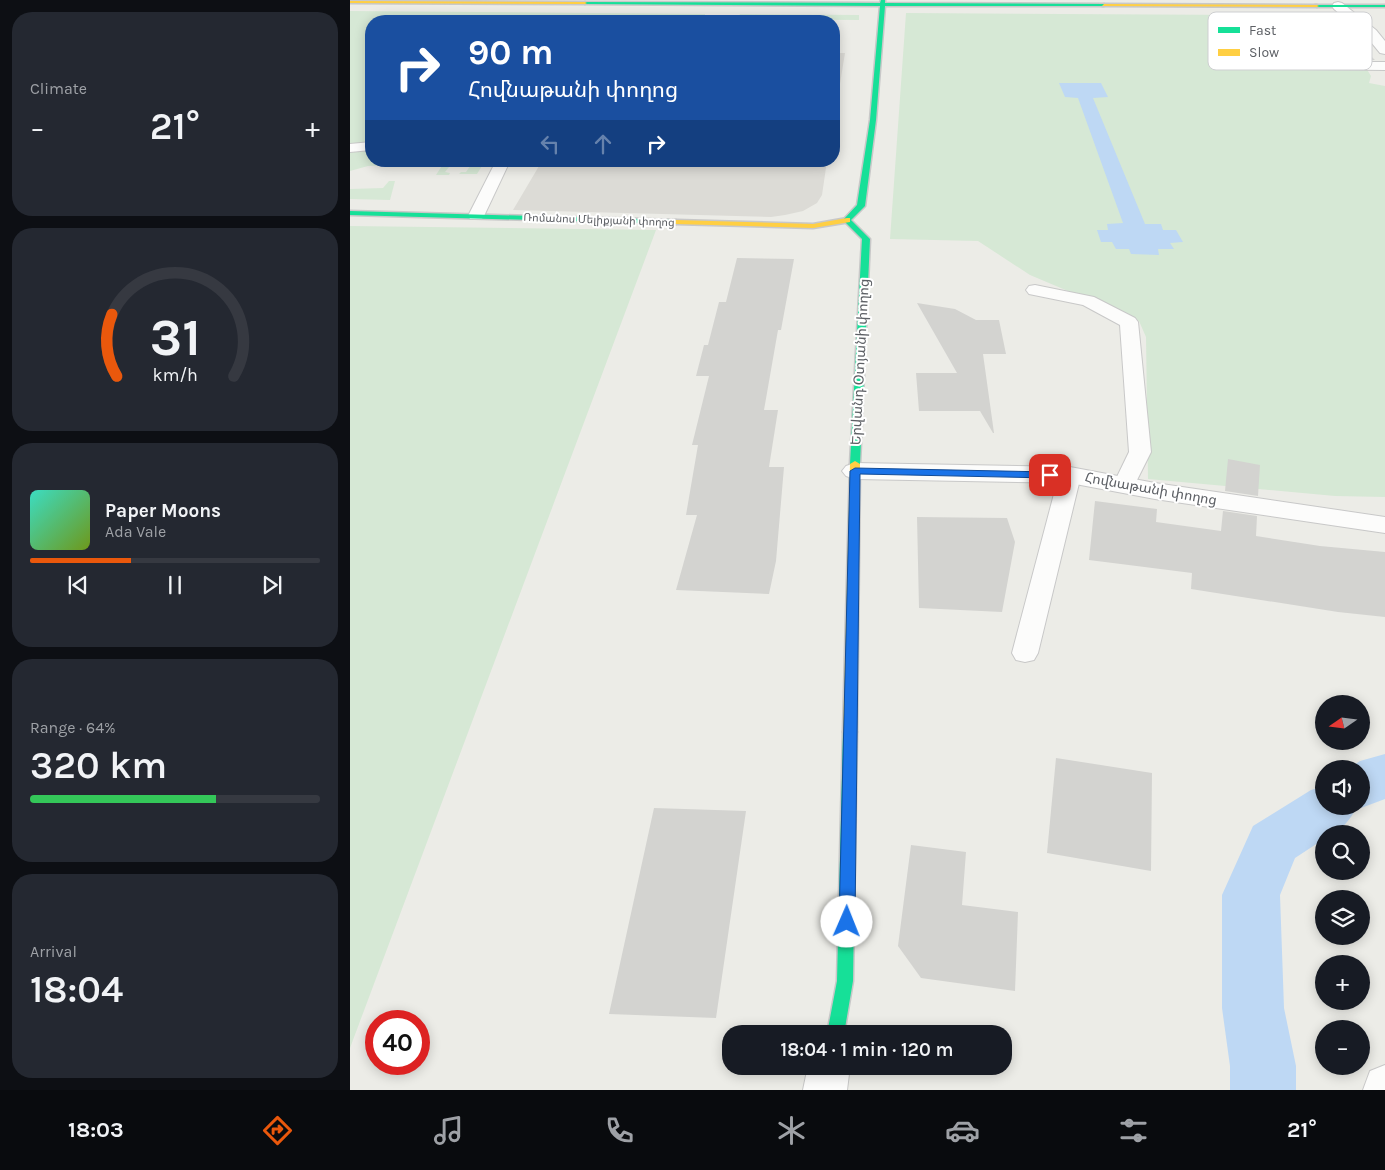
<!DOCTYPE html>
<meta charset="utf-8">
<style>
:root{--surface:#171b24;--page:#242831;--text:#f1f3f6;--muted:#9ea1a6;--line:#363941;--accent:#ea580c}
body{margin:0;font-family:Karla,"Noto Sans Armenian",sans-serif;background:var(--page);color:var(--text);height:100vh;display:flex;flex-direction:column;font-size:19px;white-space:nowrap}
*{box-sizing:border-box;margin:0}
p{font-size:16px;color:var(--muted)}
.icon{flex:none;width:28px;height:28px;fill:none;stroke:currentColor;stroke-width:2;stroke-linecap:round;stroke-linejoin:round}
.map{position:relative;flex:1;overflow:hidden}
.drawer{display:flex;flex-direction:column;gap:12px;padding:12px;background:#0d0f14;width:350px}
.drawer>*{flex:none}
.top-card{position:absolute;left:15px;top:15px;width:475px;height:152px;border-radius:20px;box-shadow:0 2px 12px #0003;background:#1a4fa0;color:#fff;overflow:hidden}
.needle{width:32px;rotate:256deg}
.fabs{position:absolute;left:965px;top:695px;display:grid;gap:10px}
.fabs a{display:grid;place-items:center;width:55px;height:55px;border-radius:50%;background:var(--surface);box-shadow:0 2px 12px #0003;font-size:25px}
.speed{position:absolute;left:15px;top:1010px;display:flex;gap:10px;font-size:25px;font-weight:700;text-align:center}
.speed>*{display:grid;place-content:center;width:65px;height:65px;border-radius:50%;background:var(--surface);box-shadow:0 2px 12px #0003;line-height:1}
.speed .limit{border:8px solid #d22;background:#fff;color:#111}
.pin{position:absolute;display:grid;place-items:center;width:42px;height:42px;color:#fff;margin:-21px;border-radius:10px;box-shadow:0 2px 8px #0006}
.me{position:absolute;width:55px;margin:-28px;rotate:1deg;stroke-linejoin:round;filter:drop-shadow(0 0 4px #0008)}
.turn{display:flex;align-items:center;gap:18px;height:105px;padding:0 20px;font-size:22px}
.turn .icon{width:65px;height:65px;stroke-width:2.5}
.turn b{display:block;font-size:35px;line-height:42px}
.lanes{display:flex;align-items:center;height:48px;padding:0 20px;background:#0003;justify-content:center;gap:25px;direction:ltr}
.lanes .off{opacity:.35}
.big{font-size:38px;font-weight:600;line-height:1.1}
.drawer .widget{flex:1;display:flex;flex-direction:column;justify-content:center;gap:8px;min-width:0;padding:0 18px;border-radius:20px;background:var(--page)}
.drawer .dial{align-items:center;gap:0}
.dial svg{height:130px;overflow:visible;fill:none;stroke:var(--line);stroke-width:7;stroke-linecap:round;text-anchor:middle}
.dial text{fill:var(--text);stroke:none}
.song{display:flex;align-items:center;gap:15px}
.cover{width:60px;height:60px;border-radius:8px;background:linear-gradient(135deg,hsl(170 70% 55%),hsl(80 70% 35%))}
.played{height:5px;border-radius:2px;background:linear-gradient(90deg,var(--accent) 35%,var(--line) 35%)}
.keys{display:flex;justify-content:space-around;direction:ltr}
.heat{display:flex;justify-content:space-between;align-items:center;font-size:28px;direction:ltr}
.charge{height:8px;border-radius:4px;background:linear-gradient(90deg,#34c759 64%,var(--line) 0)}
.trip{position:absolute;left:372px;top:1025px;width:290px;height:50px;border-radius:20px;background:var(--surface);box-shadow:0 2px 12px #0003;font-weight:600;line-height:50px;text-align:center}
.menu{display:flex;height:80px;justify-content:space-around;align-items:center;background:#090b0e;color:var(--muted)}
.menu .icon{width:35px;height:35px}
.menu .current{color:var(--accent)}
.menu b{font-size:22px;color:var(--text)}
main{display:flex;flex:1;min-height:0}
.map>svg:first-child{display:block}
.education{fill:#dcdbd6}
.green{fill:#d6e8d5}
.water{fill:#bed8f4}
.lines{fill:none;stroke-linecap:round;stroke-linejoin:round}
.canal{fill:#bed8f4;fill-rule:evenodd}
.building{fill:#d3d3d0}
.lane-casing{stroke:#c8c8c8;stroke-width:2}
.street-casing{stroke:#c8c8c8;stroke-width:2}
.fast-casing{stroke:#c8c8c8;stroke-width:3}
.slow-casing{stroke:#c8c8c8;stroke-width:3}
.lane{fill:#fcfcfb;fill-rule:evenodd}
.street{fill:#fcfcfb;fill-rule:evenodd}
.fast{fill:#16e098;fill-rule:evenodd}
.slow{fill:#ffcf43;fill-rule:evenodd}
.route{fill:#1a73e8;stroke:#114b97}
.labels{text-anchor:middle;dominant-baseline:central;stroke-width:4;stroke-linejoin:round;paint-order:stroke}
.far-street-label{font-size:11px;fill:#5d6065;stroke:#fff}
.street-label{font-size:14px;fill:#5d6065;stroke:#fff}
.key{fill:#fff;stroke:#cecfd1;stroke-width:1}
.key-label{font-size:14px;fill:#5d6065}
</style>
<main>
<section class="drawer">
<div class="widget"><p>Climate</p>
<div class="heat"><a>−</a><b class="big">21°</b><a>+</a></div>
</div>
<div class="widget dial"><svg viewBox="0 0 100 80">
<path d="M14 69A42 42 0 1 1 86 69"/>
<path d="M14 69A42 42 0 0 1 11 31" stroke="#ea580c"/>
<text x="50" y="56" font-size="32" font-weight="700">31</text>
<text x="50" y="72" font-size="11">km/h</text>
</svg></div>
<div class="widget">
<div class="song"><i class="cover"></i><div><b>Paper Moons</b><p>Ada Vale</p></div></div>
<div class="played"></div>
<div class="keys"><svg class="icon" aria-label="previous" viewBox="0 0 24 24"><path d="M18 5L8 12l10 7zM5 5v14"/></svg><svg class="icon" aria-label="pause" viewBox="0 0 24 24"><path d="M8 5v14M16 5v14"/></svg><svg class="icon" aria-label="next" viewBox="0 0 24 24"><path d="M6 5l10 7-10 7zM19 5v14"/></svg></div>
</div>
<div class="widget"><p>Range · 64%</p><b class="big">320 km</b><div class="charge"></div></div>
<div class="widget"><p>Arrival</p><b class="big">18:04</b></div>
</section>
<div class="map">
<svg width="1035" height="1090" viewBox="0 0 1035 1090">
<rect width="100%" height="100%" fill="#ecece7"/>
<path class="education" d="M484 53H495L484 121Z
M192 161H477L472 195 467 203 453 211 435 215 421 217 163 210Z"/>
<path class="green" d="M0 11 355 14V16H319L317 21H267L268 18 265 21H21V144L0 145Z
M556 13 896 15 939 68H1016L1021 76 1019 83 1035 86V497L985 496 798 479 796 337 789 321 680 275 628 241 540 239Z
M390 14 509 15V20L388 19Z
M21 150V161H47L44 165 18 166 0 171V151Z
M95 161H135L127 174H109L111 172H116L123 162H103L95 172 100 173 99 175H86Z
M39 181H45L40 200 0 199V189L33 188Z
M0 226 306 230 0 1048Z"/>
<path class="water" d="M709 83H751L758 97 743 98 795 224H811L813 230H826L833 242 820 243 824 249H808L809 255 781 254 779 249H766L762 242H751L747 230H758L757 224 773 223 728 98 715 97Z"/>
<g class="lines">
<path class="canal" d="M1035 754V799L1011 808 1007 807C1000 820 990 834 974 834V839L945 858 930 895 934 1008 946 1066V1090H880V1066L872 1008V895L903 826 961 790 974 786V806H1011V769H998L1010 761Z"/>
</g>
<path class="building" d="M908 14 978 15 1025 60 949 61Z
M387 258 444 259 431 330H428L414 410H428L419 467H434L426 561 419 594 326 590 347 515H336L348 445H342L359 376H346L354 345H358L369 302H376Z
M567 303 605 309 626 320H649L656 354H633L644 433H643L630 411H569L566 373H607Z
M878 459 910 465 908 496 875 491Z
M745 501 807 509 806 522 871 531 873 511 907 516 906 536 970 546 1035 552V617L988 612 841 589 842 573 739 560Z
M567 517 657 518 665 542 652 612 569 608Z
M706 758 802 773 801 871 697 853Z
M304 808 396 811 366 1018 259 1014Z
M561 845 616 852 612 905 668 912 665 991 571 978 548 946Z"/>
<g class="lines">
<defs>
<path id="lane" d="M955 62H1035V70L951 69 949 66Z
M21 142V150L0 152V144Z
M146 161H160L134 216 132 219H120L118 216Z
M685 285 744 297 785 318 788 322 801 452 782 490 774 492 766 490 763 485 779 452 770 325 733 305 679 294 676 290 679 286Z
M720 468 728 470 731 475 688 653 684 660 675 662 666 660 662 653 709 475 712 470Z"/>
<path id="street" d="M988 2 992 3 1026 30 1035 41V54L1030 53 1016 36 984 9 982 6 984 3Z
M505 463 720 467 805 483 1035 517V533L805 499 720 483 505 479 496 476 492 471 496 466Z
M1035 1065V1090H1013L1020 1071Z
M458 1066H500L497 1090H453Z"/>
<path id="fast" d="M531 0H535V3L754 4 756 5 754 6H535L526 120 515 206 501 220 520 239 510 464 505 467 500 464 512 239 493 220 507 205 520 120 530 6 235 4 233 3 235 2 530 3Z
M965 5H1035V7H967Z
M0 211 326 220 330 222 326 224 0 215Z
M500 727 505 728 507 732 503 981 494 1034H477L487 981 493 732 495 728Z"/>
<path id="slow" d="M0 1 235 2 237 3 235 4 0 3Z
M754 4 967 5 969 6 967 7 752 6Z
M497 218H500V222L463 228 326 224 322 222 326 220 463 224Z
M505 461 510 464 507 732 505 736 500 737 495 736 493 732 500 464Z"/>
</defs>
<use href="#lane" class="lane-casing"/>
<use href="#street" class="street-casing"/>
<use href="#fast" class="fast-casing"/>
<use href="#slow" class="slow-casing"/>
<use href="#lane" class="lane"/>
<use href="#street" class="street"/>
<use href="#fast" class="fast"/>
<use href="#slow" class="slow"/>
</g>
<path class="route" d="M505 468 700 472 706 475 700 478 510 474 505 922 502 927 497 929 491 927 489 922 500 471Z"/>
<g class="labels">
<g class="far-street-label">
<text transform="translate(249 220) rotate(2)">Ռոմանոս Մելիքյանի փողոց</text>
</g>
<g class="street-label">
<text transform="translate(510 362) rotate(-87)">Երվանդ Օտյանի փողոց</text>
<text transform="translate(801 489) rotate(10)">Հովնաթանի փողոց</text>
</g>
</g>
<rect x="858" y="12" width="164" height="58" rx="8" class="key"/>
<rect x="868" y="27" width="22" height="6" fill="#16e098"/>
<rect x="868" y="49" width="22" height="7" fill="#ffcf43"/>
<g class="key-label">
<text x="899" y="35">Fast</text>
<text x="899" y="57">Slow</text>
</g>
</svg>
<div class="fabs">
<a><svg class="needle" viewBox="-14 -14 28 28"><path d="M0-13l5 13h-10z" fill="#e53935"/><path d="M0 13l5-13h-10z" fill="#9ea1a6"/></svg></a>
<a><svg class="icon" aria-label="sound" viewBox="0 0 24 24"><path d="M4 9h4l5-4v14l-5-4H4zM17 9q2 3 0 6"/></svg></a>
<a><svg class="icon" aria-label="search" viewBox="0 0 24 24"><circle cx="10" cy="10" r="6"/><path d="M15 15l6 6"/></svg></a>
<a><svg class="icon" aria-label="layers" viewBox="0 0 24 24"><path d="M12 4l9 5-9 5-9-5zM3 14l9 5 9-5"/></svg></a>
<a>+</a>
<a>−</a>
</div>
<div class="speed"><div class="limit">40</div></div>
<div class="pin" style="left:700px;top:475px;background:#d93025"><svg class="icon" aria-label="arrive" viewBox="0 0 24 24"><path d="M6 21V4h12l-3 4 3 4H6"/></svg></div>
<svg class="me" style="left:497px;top:922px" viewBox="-20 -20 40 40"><circle r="19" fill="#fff"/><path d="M0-13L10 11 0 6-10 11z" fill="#1a73e8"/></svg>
<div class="trip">18:04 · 1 min · 120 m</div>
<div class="top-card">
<div class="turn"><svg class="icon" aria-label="right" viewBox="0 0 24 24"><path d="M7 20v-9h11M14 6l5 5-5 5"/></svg><div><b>90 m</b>Հովնաթանի փողոց</div></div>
<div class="lanes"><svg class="icon off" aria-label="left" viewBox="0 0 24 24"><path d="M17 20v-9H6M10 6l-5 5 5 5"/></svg><svg class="icon off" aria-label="ahead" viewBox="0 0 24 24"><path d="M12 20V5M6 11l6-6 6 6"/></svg><svg class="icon" aria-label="right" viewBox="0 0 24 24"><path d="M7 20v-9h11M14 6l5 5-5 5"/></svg></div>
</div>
</div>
</main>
<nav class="menu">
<b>18:03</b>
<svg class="icon current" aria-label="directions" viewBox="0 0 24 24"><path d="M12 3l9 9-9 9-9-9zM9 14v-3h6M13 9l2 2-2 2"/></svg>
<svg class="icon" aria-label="music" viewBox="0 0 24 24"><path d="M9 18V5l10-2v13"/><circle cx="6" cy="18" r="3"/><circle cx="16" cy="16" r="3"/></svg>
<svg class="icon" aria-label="phone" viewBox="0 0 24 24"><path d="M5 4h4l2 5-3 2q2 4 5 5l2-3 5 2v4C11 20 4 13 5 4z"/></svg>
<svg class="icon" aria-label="climate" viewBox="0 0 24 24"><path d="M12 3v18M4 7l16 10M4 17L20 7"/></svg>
<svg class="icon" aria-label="car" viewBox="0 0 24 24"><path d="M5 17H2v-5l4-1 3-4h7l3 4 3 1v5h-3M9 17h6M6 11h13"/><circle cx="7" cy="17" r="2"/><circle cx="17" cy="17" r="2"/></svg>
<svg class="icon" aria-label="filters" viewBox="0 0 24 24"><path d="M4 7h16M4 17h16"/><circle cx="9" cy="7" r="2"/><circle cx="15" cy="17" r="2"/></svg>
<b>21°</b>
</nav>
